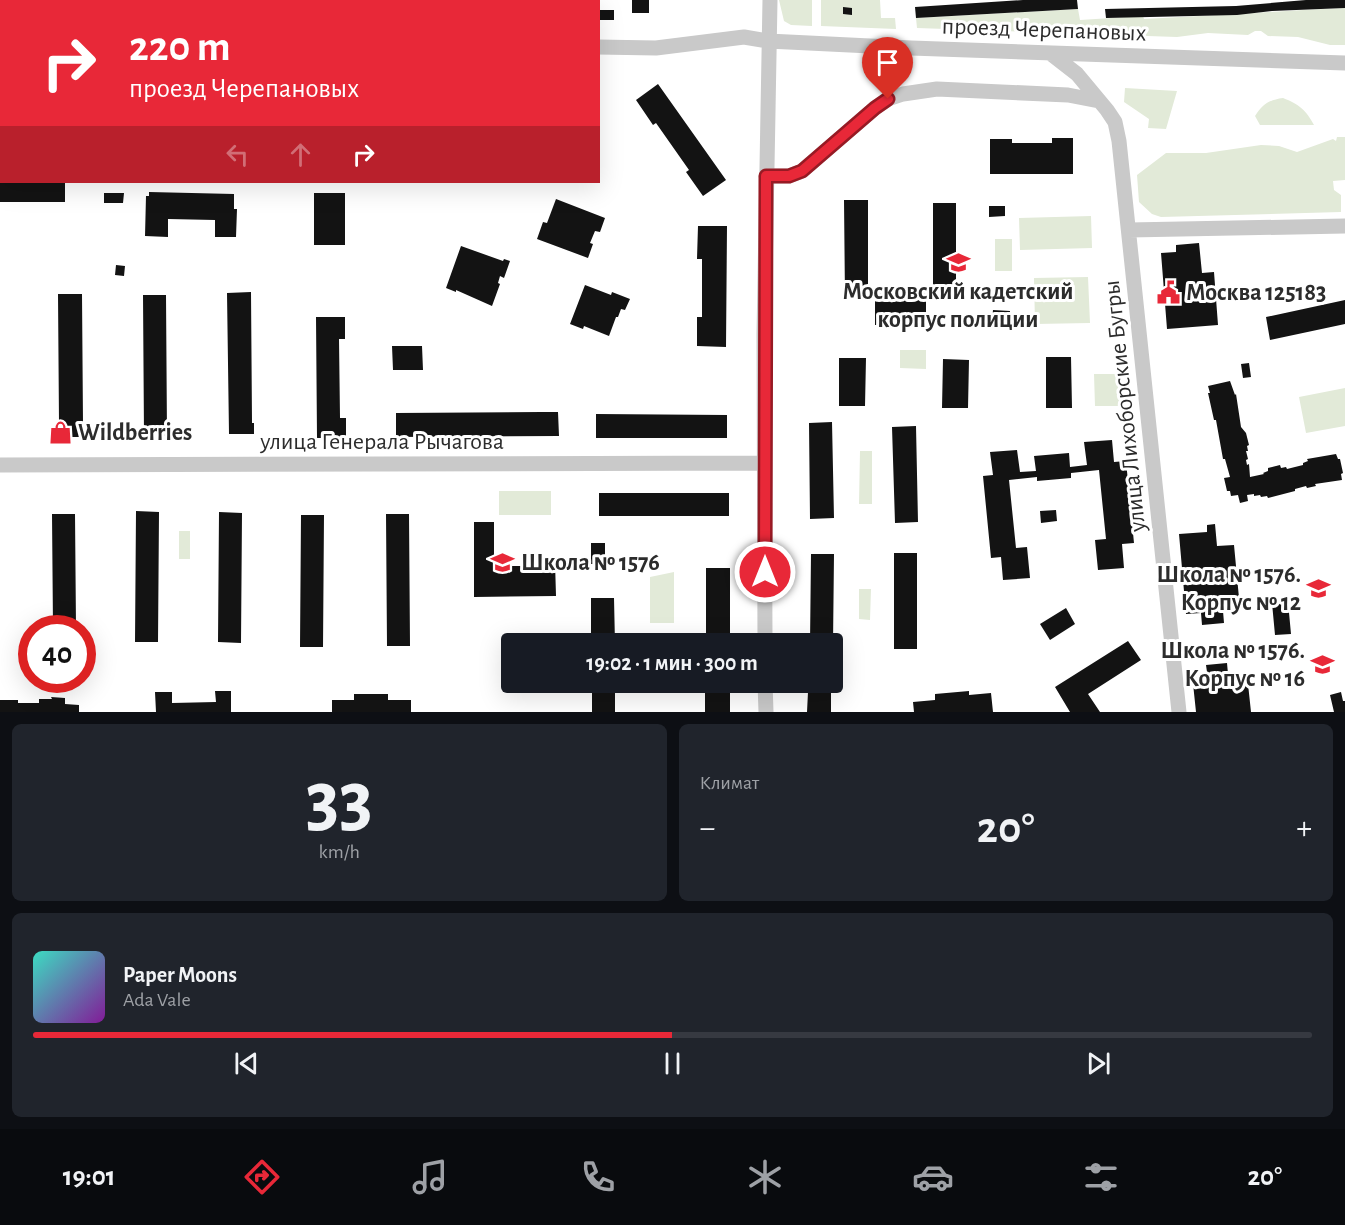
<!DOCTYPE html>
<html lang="ru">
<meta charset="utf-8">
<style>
:root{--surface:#171b24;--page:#20242c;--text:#f1f3f6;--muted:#9ea1a6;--line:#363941;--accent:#e82838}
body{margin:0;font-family:"Alegreya Sans",sans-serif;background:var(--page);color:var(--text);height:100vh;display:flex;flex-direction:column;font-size:22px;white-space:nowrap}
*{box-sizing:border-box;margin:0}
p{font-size:20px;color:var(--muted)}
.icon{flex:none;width:33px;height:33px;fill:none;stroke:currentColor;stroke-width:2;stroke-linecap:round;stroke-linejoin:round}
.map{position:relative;height:712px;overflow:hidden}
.side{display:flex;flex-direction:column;gap:12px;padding:12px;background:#0d0f14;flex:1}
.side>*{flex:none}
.banner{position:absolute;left:0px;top:0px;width:600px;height:183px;box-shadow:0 6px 24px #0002;background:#e82838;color:#fff;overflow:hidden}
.speed{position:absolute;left:18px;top:615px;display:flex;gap:12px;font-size:30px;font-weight:700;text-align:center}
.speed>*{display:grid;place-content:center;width:78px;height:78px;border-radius:50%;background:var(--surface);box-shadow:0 6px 24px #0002;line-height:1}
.speed .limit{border:9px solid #d22;background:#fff;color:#111}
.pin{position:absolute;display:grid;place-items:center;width:51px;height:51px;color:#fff;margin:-62px -26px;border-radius:50% 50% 50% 0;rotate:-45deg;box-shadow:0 0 6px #0007}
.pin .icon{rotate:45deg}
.me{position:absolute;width:66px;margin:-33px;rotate:0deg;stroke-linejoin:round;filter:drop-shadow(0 0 4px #0008)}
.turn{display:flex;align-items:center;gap:21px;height:126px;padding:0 30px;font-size:27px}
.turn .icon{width:78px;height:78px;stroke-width:2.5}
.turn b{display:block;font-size:42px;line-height:51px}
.lanes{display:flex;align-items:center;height:57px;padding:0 30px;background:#0003;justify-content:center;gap:30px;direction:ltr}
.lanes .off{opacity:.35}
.big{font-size:45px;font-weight:700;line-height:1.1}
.side .card{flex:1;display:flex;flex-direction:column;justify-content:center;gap:9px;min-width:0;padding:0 21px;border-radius:9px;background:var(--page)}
.side .dial{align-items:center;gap:0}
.dial b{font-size:78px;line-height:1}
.song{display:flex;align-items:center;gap:18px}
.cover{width:72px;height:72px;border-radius:9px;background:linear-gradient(135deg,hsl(170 70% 55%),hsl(290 70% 35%))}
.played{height:6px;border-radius:3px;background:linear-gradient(90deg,var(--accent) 50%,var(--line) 50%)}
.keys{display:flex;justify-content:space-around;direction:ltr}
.heat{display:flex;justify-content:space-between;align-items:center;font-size:33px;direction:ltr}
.side .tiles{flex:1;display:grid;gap:12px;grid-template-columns:1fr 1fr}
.card:last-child{grid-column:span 2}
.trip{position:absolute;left:501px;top:633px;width:342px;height:60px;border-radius:6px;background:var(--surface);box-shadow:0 6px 24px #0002;font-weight:700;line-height:60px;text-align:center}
.tabs{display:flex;height:96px;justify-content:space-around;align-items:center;background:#090b0e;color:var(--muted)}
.tabs .icon{width:42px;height:42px}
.tabs .current{color:var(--accent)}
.tabs b{font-size:27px;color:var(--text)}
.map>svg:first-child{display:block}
.green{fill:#e2ead8}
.building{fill:#131313}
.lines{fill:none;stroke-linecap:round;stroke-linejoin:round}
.minor{stroke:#c9c9c9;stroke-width:15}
.route-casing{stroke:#971a24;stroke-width:15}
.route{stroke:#e82838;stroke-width:10}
.labels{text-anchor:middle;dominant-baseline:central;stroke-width:6;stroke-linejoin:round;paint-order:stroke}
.street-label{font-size:24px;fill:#2c2c2c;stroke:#fff}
.poi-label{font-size:24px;font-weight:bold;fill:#2c2c2c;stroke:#fff;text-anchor:start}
</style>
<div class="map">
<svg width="1345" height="712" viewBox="0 0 1345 712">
<rect width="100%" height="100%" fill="#fff"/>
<path class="green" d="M779 0H812V26L791 25 784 21Z
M821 0H880L881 18H895L896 29 821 26Z
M1345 8V45H1330L1298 37 1268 36 1261 31H1255L1248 35 1208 33 1177 37 917 28 916 18 1078 9 1080 20 1143 16 1144 19C1211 16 1278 11 1345 8Z
M1125 88 1177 91 1166 129 1148 128 1149 119 1124 102Z
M1283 98C1299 104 1306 110 1314 125H1260L1255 116C1263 104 1269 100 1283 98Z
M1337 137H1345V180L1333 181 1334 190 1341 195V212L1161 217 1152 214 1139 202 1137 175 1166 153H1206L1261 145 1279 146 1297 152 1333 139 1336 141Z
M1091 216 1092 248 1020 250 1019 218Z
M995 239H1012V271H995Z
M1088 277 1090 323 1035 324 1034 278Z
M900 350H926V369L900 368Z
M1094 374H1121V406H1095Z
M1345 388V426L1306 433 1299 397Z
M860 451H872V504H859Z
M499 491H551V515H499Z
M179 531H190V559H179Z
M674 572V623H650V577Z
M859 589H871L870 620 859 619Z"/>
<path class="building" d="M632 0H649V13H632Z
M1023 0H1077L1078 9 916 18 915 7Z
M1306 0H1345V8L1272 11 1237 15 1106 18 1105 9 1236 6Z
M843 7 852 8V15L843 14Z
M598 10H614V20H598Z
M658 84 726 180 703 196 686 172 689 170 656 123 653 125 636 100Z
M1052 138H1073V174H990V139H1012V143H1052Z
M0 182H65V202H0Z
M149 192 234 194V209H237L236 237H215V220L168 219V237L145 236 146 196H149Z
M104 193H124L123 203H104Z
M314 193H345V245H314Z
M556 199 605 218 600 232 595 231 590 243 593 244 588 258 537 239 543 222 547 223Z
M844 200H868V299H845Z
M933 203H956V297H933Z
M989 206H1005V216L989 217Z
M698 226H727L726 347 697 346V317H702V259H697Z
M1199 243 1202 273 1214 272 1218 325 1167 329 1161 253 1176 252V245Z
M461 246 503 261 504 259 510 261 504 278 500 276 498 283 500 284 492 306 456 290V292L446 288Z
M116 265 125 266 124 276 115 275Z
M585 285 611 295 612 292 630 299 625 310 621 309 618 317H616L609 336 584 326 583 329 570 324Z
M251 292 252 423H254V434H229L227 293Z
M875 292H926V325H875Z
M58 294H82L83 424H85V437H56V424H59Z
M143 295H166L167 436H144Z
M1345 300V324L1270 340 1266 317Z
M993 310 1010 311 1009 330 991 328Z
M316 317H345V339H339L340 418H346V438H317Z
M392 346H422L423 370H393Z
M1046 357H1071L1072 408H1046Z
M839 358H866L865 406H839Z
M943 359 969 360 968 408H942Z
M1249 363 1251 377 1243 378 1241 364Z
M1230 381 1235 395 1236 394 1241 427 1246 433 1249 445 1247 446 1248 451H1246L1248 459 1246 460 1247 465 1249 464 1250 477 1264 474 1263 473 1268 471V468L1280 465 1281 468 1286 467 1287 469 1303 465V463L1308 461 1307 459 1336 454 1338 459H1340L1343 473 1341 474 1342 480 1315 484 1316 486 1307 488 1306 486 1295 489V491L1268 498 1267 496 1261 497 1260 495 1254 496V494L1247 495 1248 501 1240 503 1238 495 1231 496 1230 491H1227L1224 478 1230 477 1225 459H1223L1216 420H1214L1208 393H1210L1208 386Z
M542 412H558L559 436 396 437V413Z
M596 414 727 415V438H596Z
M832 422 834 518 810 519 809 423Z
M916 426 918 522 895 523 892 427Z
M1112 440 1114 462 1126 461 1134 543 1122 544 1124 568 1098 570 1095 540 1106 539 1099 470 1071 473V478L1037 481V477L1009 480 1016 548 1027 547 1030 578 1003 580 1001 557 991 558 983 476 993 475 990 452 1017 450 1020 472 1036 471 1034 456 1069 453 1070 467 1087 465 1084 442Z
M599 493H729V516H599Z
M1056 510 1057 521 1041 523 1040 511Z
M136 511 159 512 158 642H135Z
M219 512 242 513 241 643 218 642Z
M52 514H75L76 628H53Z
M386 514H409L410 646H387Z
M301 515H324L323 647H300Z
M474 522H494V566H534V562H555L556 596 474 597Z
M1215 524 1217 546 1234 545 1239 598 1222 599 1224 623 1202 625 1201 613 1186 614 1179 534 1207 532V525Z
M591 543H605V564H591Z
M894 553H917V649H894Z
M811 554H834L833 644H810Z
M706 568H730V644H706Z
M591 598H614L615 644H591Z
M1288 602 1291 634 1275 635 1272 603Z
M1066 608 1075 624 1050 640 1040 624Z
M1128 641 1141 660 1088 694 1100 712H1070L1055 687Z
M1227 663 1229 685 1248 684 1251 712H1196L1192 674 1207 672 1206 665Z
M592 682H615V712H592Z
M705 682H730V712H705Z
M215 691H231V712H156L155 692H172V703L216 702Z
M969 691V695L991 693 993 712H914L913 702 935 700V694Z
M808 692H831V712H807Z
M1341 692 1343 701H1345V712H1334L1330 695Z
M354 694H388V700H411V712H332V700H354Z
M51 697 65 698V704L79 705V712H0V700H18V703H39V699H52Z"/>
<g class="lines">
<path class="minor" d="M0 39H2
M598 47 656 48 744 37 768 41 911 48 1345 63
M1050 53 1077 74 1107 110 1115 122 1119 141 1179 712
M766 176H789L802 171 875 108 888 99 903 94 937 89 1068 95 1099 101
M1129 230 1345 226
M0 465 764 463
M765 644 764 334 770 0
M765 682 766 712"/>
</g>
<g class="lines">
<defs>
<path id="route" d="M765 572 766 176H789L802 171 875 108 888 99"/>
</defs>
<use href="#route" class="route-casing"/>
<use href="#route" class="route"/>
</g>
<defs>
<symbol id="school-bare" viewBox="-9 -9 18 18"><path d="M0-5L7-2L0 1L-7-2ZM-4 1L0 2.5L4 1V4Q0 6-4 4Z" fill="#e82838" stroke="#fff" stroke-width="2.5" paint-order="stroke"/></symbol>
<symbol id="civic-bare" viewBox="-9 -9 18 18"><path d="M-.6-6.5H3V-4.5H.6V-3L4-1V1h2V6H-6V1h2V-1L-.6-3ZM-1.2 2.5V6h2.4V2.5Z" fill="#e82838" stroke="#fff" stroke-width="2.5" paint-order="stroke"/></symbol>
<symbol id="shop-bare" viewBox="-9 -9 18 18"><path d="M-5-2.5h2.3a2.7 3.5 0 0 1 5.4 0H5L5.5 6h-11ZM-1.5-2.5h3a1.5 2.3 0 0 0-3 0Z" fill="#e82838" stroke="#fff" stroke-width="2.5" paint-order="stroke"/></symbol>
</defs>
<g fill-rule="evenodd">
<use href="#school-bare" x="942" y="246" width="33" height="33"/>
<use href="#civic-bare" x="1152" y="276" width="33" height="33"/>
<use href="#shop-bare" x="44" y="416" width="33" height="33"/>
<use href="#school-bare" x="486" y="546" width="33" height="33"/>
<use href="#school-bare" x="1302" y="572" width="33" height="33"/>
<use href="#school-bare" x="1306" y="648" width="33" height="33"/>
</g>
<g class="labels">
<g class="street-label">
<text transform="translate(1044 30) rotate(2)">проезд Черепановых</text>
<text transform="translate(1125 406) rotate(-96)">улица Лихоборские Бугры</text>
<text x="382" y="442">улица Генерала Рычагова</text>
</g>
<g class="poi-label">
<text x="958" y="292" text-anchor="middle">Московский кадетский<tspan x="958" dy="28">корпус полиции</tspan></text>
<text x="1186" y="293">Москва 125183</text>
<text x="78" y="433">Wildberries</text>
<text x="521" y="563">Школа № 1576</text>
<text x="1301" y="575" text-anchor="end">Школа № 1576.<tspan x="1301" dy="28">Корпус № 12</tspan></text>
<text x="1305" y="651" text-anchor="end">Школа № 1576.<tspan x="1305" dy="28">Корпус № 16</tspan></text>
</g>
</g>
</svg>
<div class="speed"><div class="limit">40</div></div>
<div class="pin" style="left:888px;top:99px;background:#d93025"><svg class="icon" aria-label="arrive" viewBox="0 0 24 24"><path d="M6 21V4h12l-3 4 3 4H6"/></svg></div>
<svg class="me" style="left:765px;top:572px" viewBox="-20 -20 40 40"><circle r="17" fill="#e82838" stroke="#fff" stroke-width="3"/><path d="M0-11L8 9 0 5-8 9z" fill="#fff"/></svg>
<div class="trip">19:02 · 1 мин · 300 m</div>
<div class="banner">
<div class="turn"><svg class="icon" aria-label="right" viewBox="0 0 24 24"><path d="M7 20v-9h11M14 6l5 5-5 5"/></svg><div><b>220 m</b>проезд Черепановых</div></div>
<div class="lanes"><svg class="icon off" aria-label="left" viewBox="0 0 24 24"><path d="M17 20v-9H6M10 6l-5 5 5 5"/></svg><svg class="icon off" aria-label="ahead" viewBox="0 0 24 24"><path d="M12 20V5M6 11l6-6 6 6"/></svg><svg class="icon" aria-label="right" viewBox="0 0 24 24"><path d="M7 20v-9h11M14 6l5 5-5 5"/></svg></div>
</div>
</div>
<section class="side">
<div class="tiles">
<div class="card dial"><b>33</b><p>km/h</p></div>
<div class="card"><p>Климат</p>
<div class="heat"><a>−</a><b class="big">20°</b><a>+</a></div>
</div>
<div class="card">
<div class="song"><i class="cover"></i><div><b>Paper Moons</b><p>Ada Vale</p></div></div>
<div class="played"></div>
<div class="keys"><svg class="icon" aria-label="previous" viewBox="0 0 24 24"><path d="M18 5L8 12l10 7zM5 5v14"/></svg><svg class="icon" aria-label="pause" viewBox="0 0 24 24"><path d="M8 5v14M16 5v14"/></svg><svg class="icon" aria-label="next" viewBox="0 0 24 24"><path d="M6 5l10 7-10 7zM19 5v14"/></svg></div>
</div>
</div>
</section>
<nav class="tabs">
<b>19:01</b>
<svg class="icon current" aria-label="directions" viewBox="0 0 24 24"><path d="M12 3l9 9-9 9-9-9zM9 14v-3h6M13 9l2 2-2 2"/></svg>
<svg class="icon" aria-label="music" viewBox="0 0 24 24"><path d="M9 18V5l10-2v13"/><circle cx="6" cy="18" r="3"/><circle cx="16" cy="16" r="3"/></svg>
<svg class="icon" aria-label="phone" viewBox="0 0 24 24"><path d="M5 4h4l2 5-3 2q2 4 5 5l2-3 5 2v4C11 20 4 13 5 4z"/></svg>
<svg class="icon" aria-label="climate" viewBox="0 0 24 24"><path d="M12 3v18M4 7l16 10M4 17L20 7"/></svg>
<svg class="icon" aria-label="car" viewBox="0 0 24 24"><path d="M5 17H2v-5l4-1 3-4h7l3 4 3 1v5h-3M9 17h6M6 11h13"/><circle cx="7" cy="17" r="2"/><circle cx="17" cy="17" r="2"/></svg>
<svg class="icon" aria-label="filters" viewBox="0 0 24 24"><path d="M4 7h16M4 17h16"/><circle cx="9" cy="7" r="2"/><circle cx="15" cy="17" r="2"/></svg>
<b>20°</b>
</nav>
